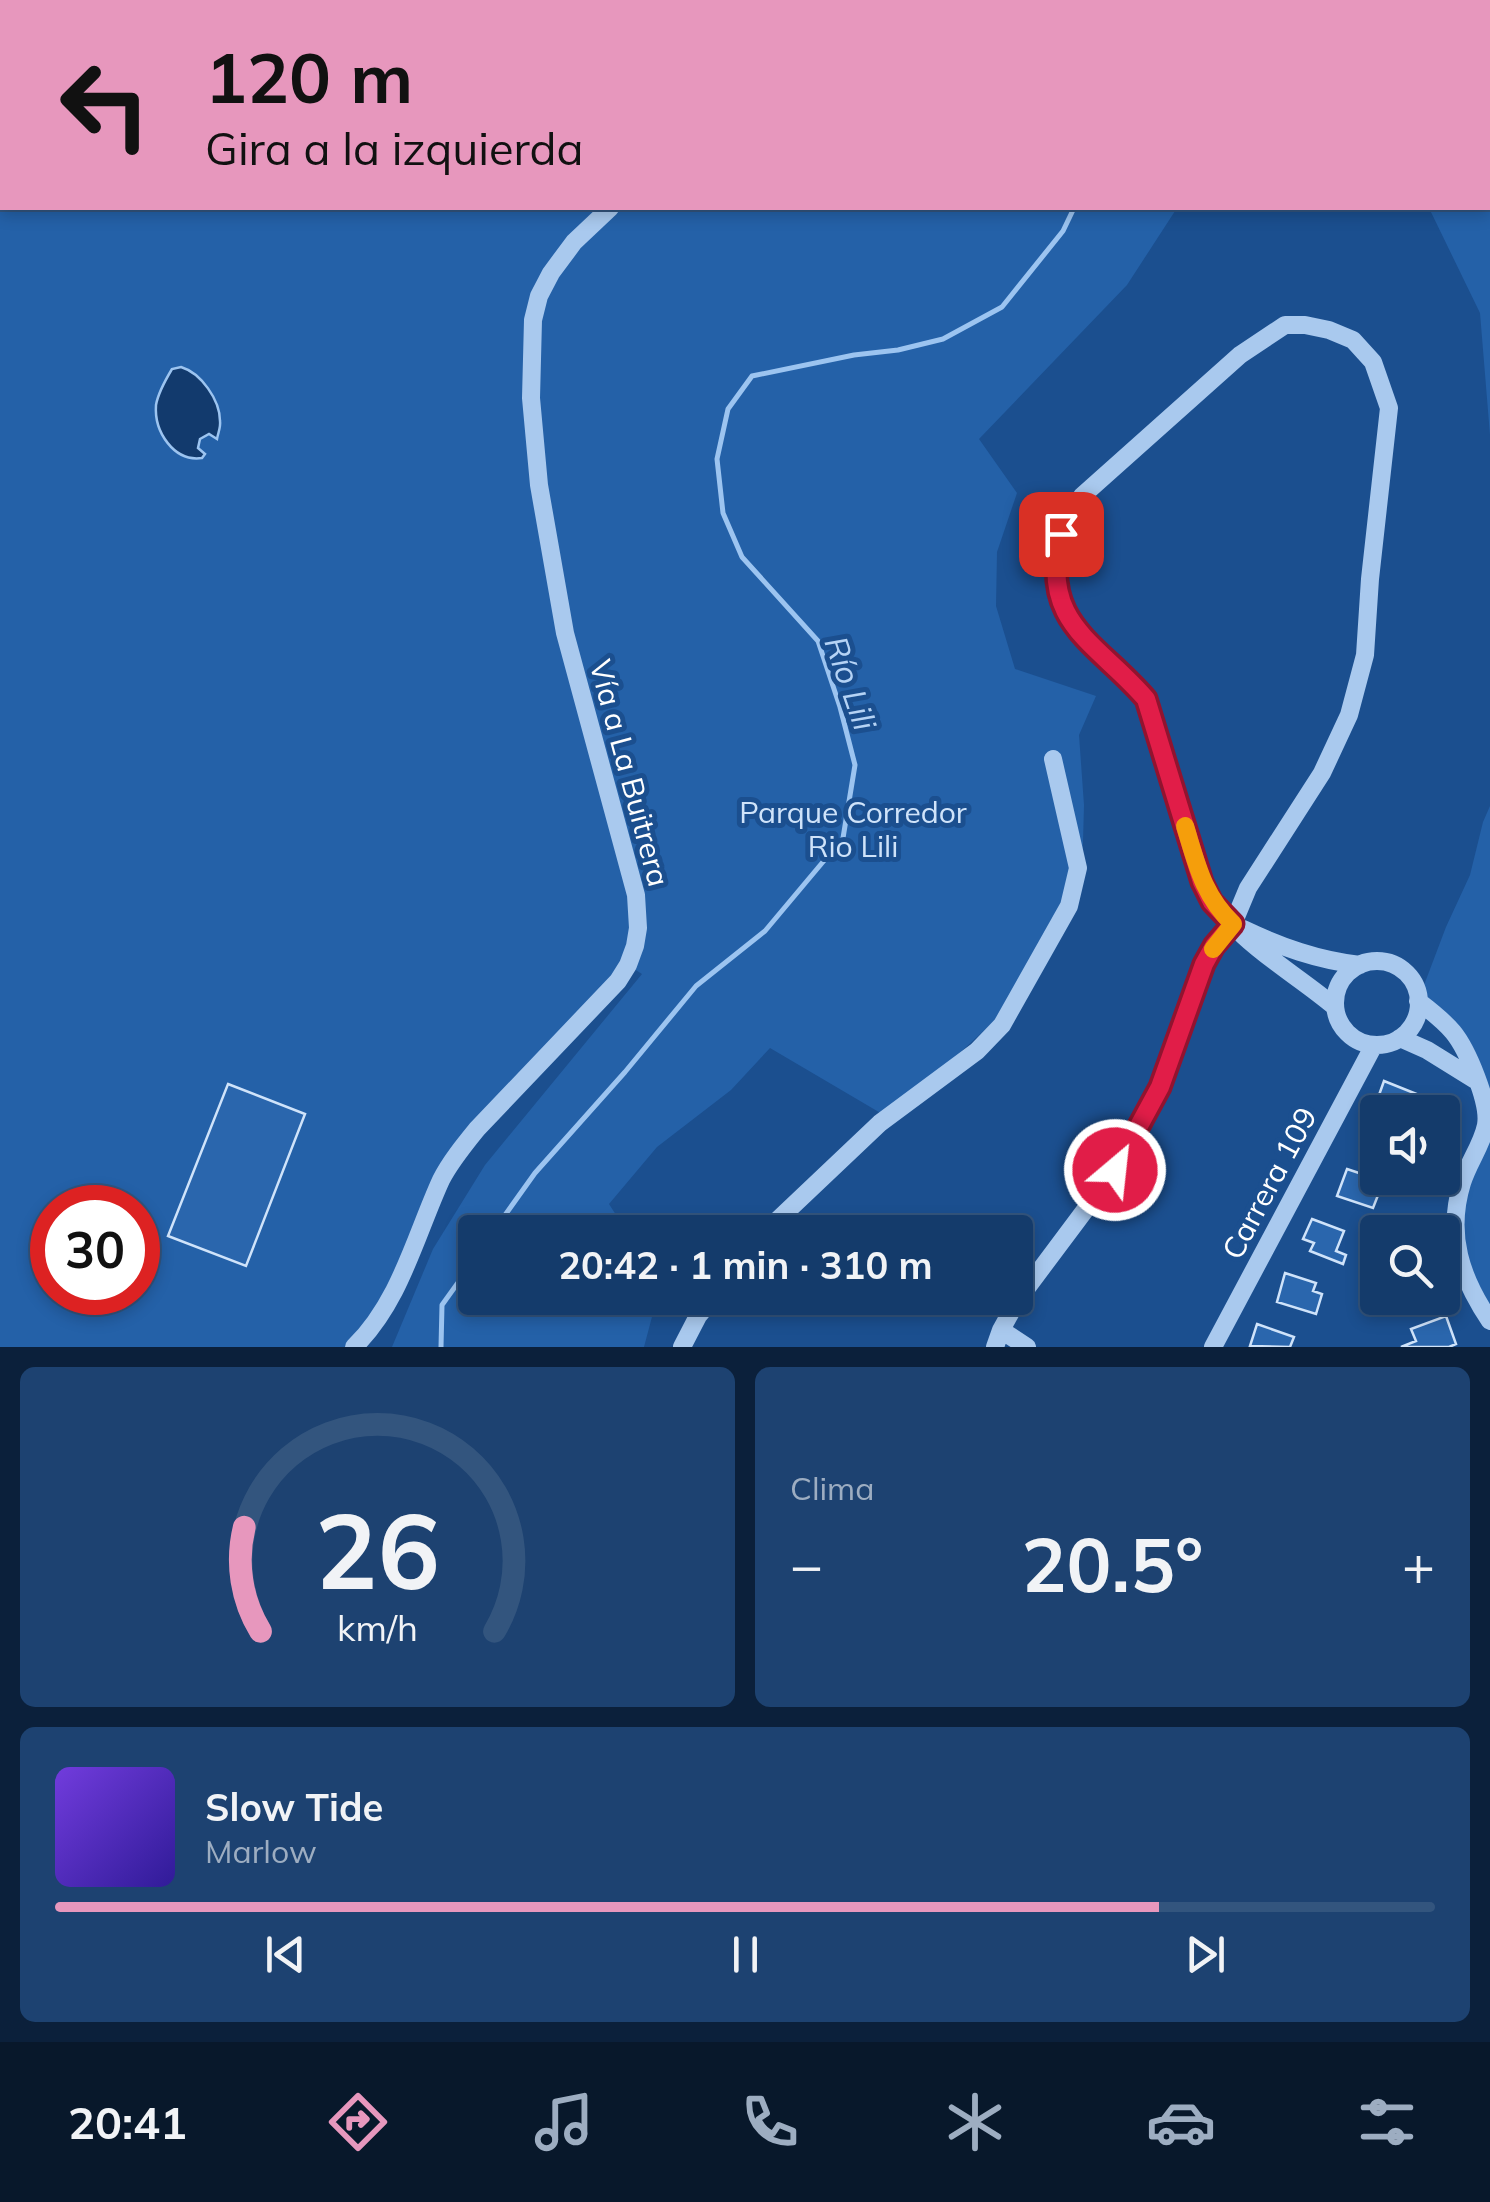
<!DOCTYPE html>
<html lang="es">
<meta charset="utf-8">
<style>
:root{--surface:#143b6b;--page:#1d4271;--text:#f1f3f6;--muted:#9dadc1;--line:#33557e;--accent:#e797bd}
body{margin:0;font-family:Mulish,sans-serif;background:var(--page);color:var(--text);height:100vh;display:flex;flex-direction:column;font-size:38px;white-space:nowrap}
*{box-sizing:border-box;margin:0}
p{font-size:32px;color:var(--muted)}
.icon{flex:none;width:55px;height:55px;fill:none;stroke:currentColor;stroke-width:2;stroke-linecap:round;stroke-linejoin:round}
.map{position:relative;height:1347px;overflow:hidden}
.panel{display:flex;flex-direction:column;gap:20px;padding:20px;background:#0b203b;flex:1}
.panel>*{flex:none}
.guide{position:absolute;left:0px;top:0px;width:1490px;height:210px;box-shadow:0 5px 15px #0003,0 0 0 2px var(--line);background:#e797bd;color:#111;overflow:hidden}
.tools{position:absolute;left:1360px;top:1095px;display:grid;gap:20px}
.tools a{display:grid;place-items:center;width:100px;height:100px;border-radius:10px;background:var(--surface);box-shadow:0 5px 15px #0003,0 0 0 2px var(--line);font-size:50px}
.speed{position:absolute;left:30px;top:1185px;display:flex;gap:20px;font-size:50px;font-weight:700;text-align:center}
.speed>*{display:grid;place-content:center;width:130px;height:130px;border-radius:50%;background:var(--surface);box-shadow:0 5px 15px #0003,0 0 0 2px var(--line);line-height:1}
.speed .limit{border:15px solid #d22;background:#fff;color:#111}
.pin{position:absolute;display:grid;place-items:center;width:85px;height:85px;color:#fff;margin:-42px;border-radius:20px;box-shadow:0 5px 15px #0006}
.me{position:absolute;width:110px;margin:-55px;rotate:28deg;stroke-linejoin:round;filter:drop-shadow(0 0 8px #0008)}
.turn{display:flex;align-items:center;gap:35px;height:210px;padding:0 40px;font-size:45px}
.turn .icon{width:130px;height:130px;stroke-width:2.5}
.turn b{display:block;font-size:70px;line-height:85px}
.big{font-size:75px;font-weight:700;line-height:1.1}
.panel .card{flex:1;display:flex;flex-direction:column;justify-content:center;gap:15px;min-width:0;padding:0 35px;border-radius:15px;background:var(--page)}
.panel .dial{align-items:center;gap:0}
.dial svg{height:260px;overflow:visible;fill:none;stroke:var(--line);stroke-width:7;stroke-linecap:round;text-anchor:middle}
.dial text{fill:var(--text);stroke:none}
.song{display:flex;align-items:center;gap:30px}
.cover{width:120px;height:120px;border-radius:15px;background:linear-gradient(135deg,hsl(260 70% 55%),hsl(250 70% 35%))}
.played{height:10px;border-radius:5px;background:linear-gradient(90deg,var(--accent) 80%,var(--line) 80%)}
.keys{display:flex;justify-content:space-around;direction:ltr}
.heat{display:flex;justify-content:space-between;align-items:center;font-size:55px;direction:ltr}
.panel .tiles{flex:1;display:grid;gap:20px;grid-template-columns:1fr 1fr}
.card:last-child{grid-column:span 2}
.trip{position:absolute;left:458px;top:1215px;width:575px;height:100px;border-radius:10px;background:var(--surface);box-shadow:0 5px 15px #0003,0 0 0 2px var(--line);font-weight:700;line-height:100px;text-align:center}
.tabs{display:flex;height:160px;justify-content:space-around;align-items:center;background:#08182b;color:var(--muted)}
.tabs .icon{width:70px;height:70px}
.tabs .current{color:var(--accent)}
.tabs b{font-size:45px;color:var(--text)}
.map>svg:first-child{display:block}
.green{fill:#2461a8;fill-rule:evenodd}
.water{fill:#123a6d;stroke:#9cc4f0;stroke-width:2.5}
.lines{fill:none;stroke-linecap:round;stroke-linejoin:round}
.stream{stroke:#9cc4f0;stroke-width:5}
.building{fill:#2a66ad;stroke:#cfe3fa;stroke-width:2.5}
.minor{stroke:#a9c9ee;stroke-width:18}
.route-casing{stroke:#92132f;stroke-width:25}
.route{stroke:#e11d48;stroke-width:18}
.slow{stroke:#f59e0b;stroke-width:18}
.labels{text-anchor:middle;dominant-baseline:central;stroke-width:10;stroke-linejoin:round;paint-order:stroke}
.street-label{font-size:30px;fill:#fff;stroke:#1b4f8f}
.park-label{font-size:30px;fill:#cfe3fa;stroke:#1b4f8f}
.water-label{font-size:32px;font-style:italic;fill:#b5d3f5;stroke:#1b4f8f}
</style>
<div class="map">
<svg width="1490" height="1347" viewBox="0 0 1490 1347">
<rect width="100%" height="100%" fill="#1b4f8f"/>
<path class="green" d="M0 0H1334L1333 2H2V208H1177L1127 285 979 439 1017 493 997 552 996 606 1015 669 1096 696 1079 735 1084 805 1082 879 1015 1002 889 1118 770 1048 731 1090 657 1147 609 1204 627 1232H475V1298H657L644 1347H392L433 1249 485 1165 642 974 628 965 459 1152 395 1289 354 1347H0ZM52 1208H138V1292H52Z
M1488 112 1490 116V435L1480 313 1429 208H1488Z
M1490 806V1321L1471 1293 1457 1213 1486 1125 1466 1054 1418 1001 1446 927 1470 875 1483 822Z"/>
<path class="water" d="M181 367C201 373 220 400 220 421 221 427 218 433 217 439L209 434 200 439 198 448 205 454 202 458C174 462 154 432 156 405 158 393 166 379 172 369Z"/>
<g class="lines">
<path class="stream" d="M1135 2V0
M493 1232 535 1173 625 1072 696 986 765 931 843 838 855 765 840 707 818 641 742 557 723 513 717 459 728 409 752 376 854 355 898 350 943 339 1002 307 1063 231 1074 208
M441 1347 442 1305 475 1259"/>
</g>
<path class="building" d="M1384 1081 1419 1095 1413 1109 1379 1095Z
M228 1084 305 1114 246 1266 168 1236Z
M1347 1169 1368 1176 1366 1180 1382 1185 1373 1208 1337 1196Z
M1312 1219 1344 1231 1336 1251 1346 1255 1343 1264 1310 1251 1314 1243 1303 1239Z
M1285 1273 1316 1283 1313 1291 1322 1294 1316 1314 1277 1302Z
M1446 1316 1456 1344 1449 1347H1401L1416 1341 1411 1329Z
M1257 1324 1294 1337 1290 1347 1250 1346Z"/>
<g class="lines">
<path class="minor" d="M778 2V0
M1243 929C1281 947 1317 960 1360 965
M1335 1003a42 42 0 1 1 84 0a42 42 0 1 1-84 0Z
M1418 1001C1431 1011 1443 1020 1453 1032 1467 1049 1490 1103 1486 1125 1482 1145 1468 1163 1462 1183 1446 1235 1461 1278 1490 1321
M1400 1038 1427 1050 1477 1081
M765 1232 880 1123 977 1051 1002 1025 1069 906 1078 868 1053 759
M1001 1330 1027 1347
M354 1347C400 1302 415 1237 441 1180 450 1162 464 1145 477 1129L618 981 628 965 635 946 638 928 636 895 565 633 539 485 531 398 533 320 539 296 551 273 574 242 610 208
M682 1347 698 1316 713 1298
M995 1347 1001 1330 1017 1301 1115 1170 1160 1087 1204 963 1214 947 1233 924 1248 888 1322 773 1349 715 1365 655 1370 579 1389 408 1373 362 1353 340 1329 330 1305 325H1285L1240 355 1082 496C1049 544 1044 592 1084 639 1103 661 1127 677 1146 699L1202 883C1234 942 1286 966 1335 1007
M1213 1347 1374 1045"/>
</g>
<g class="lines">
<defs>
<path id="route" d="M1061 534C1039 624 1097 642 1146 699L1202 882 1212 902 1233 924 1214 946 1204 964 1160 1087 1115 1170"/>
</defs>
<use href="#route" class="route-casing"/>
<use href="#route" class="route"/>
<path class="slow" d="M1185 826C1197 865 1203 895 1233 924L1213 949"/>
</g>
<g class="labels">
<g class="street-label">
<text transform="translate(630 773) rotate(75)">Vía a La Buitrera</text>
<text transform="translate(1269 1183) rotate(-62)">Carrera 109</text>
</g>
<g class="park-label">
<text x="853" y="812">Parque Corredor<tspan x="853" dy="34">Rio Lili</tspan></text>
</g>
<g class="water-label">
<text transform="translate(851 683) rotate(71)">Río Lili</text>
</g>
</g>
</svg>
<div class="tools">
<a><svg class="icon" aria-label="sound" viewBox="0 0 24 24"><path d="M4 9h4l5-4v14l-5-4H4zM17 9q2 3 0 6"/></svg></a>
<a><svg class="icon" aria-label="search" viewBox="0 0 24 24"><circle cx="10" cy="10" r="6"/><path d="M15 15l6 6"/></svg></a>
</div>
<div class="speed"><div class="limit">30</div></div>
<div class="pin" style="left:1061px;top:534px;background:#d93025"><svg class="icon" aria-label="arrive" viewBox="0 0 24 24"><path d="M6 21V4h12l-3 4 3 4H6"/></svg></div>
<svg class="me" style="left:1115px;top:1170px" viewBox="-20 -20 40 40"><circle r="17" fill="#e11d48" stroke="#fff" stroke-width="3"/><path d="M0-11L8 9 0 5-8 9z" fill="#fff"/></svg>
<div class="trip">20:42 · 1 min · 310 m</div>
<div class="guide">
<div class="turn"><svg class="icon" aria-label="left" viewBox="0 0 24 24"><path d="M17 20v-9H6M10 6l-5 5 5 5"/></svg><div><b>120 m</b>Gira a la izquierda</div></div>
</div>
</div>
<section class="panel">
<div class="tiles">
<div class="card dial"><svg viewBox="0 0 100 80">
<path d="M14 69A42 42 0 1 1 86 69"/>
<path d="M14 69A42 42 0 0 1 9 37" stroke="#e797bd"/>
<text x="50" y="56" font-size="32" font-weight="700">26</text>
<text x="50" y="72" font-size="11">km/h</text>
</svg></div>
<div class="card"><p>Clima</p>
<div class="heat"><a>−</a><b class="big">20.5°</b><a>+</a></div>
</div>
<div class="card">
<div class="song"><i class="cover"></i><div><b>Slow Tide</b><p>Marlow</p></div></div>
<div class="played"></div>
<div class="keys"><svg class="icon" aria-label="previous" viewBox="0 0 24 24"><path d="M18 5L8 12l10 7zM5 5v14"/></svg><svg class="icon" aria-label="pause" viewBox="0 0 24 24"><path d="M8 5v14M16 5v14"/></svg><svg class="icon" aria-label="next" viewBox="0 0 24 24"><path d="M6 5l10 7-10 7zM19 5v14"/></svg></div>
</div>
</div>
</section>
<nav class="tabs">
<b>20:41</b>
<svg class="icon current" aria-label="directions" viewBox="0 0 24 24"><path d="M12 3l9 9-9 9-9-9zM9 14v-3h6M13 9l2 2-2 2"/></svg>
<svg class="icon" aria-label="music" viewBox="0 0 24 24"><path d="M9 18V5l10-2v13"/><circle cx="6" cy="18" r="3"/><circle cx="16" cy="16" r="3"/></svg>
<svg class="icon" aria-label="phone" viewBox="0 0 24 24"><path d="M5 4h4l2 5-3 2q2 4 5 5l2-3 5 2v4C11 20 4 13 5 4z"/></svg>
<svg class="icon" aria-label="climate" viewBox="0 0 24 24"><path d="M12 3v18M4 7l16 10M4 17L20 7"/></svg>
<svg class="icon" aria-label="car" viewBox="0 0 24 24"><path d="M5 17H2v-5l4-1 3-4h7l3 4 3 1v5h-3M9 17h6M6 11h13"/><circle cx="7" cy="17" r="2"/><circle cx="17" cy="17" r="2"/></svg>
<svg class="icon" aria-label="filters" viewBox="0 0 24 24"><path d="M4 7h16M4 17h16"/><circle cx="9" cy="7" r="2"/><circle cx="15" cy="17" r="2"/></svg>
</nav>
